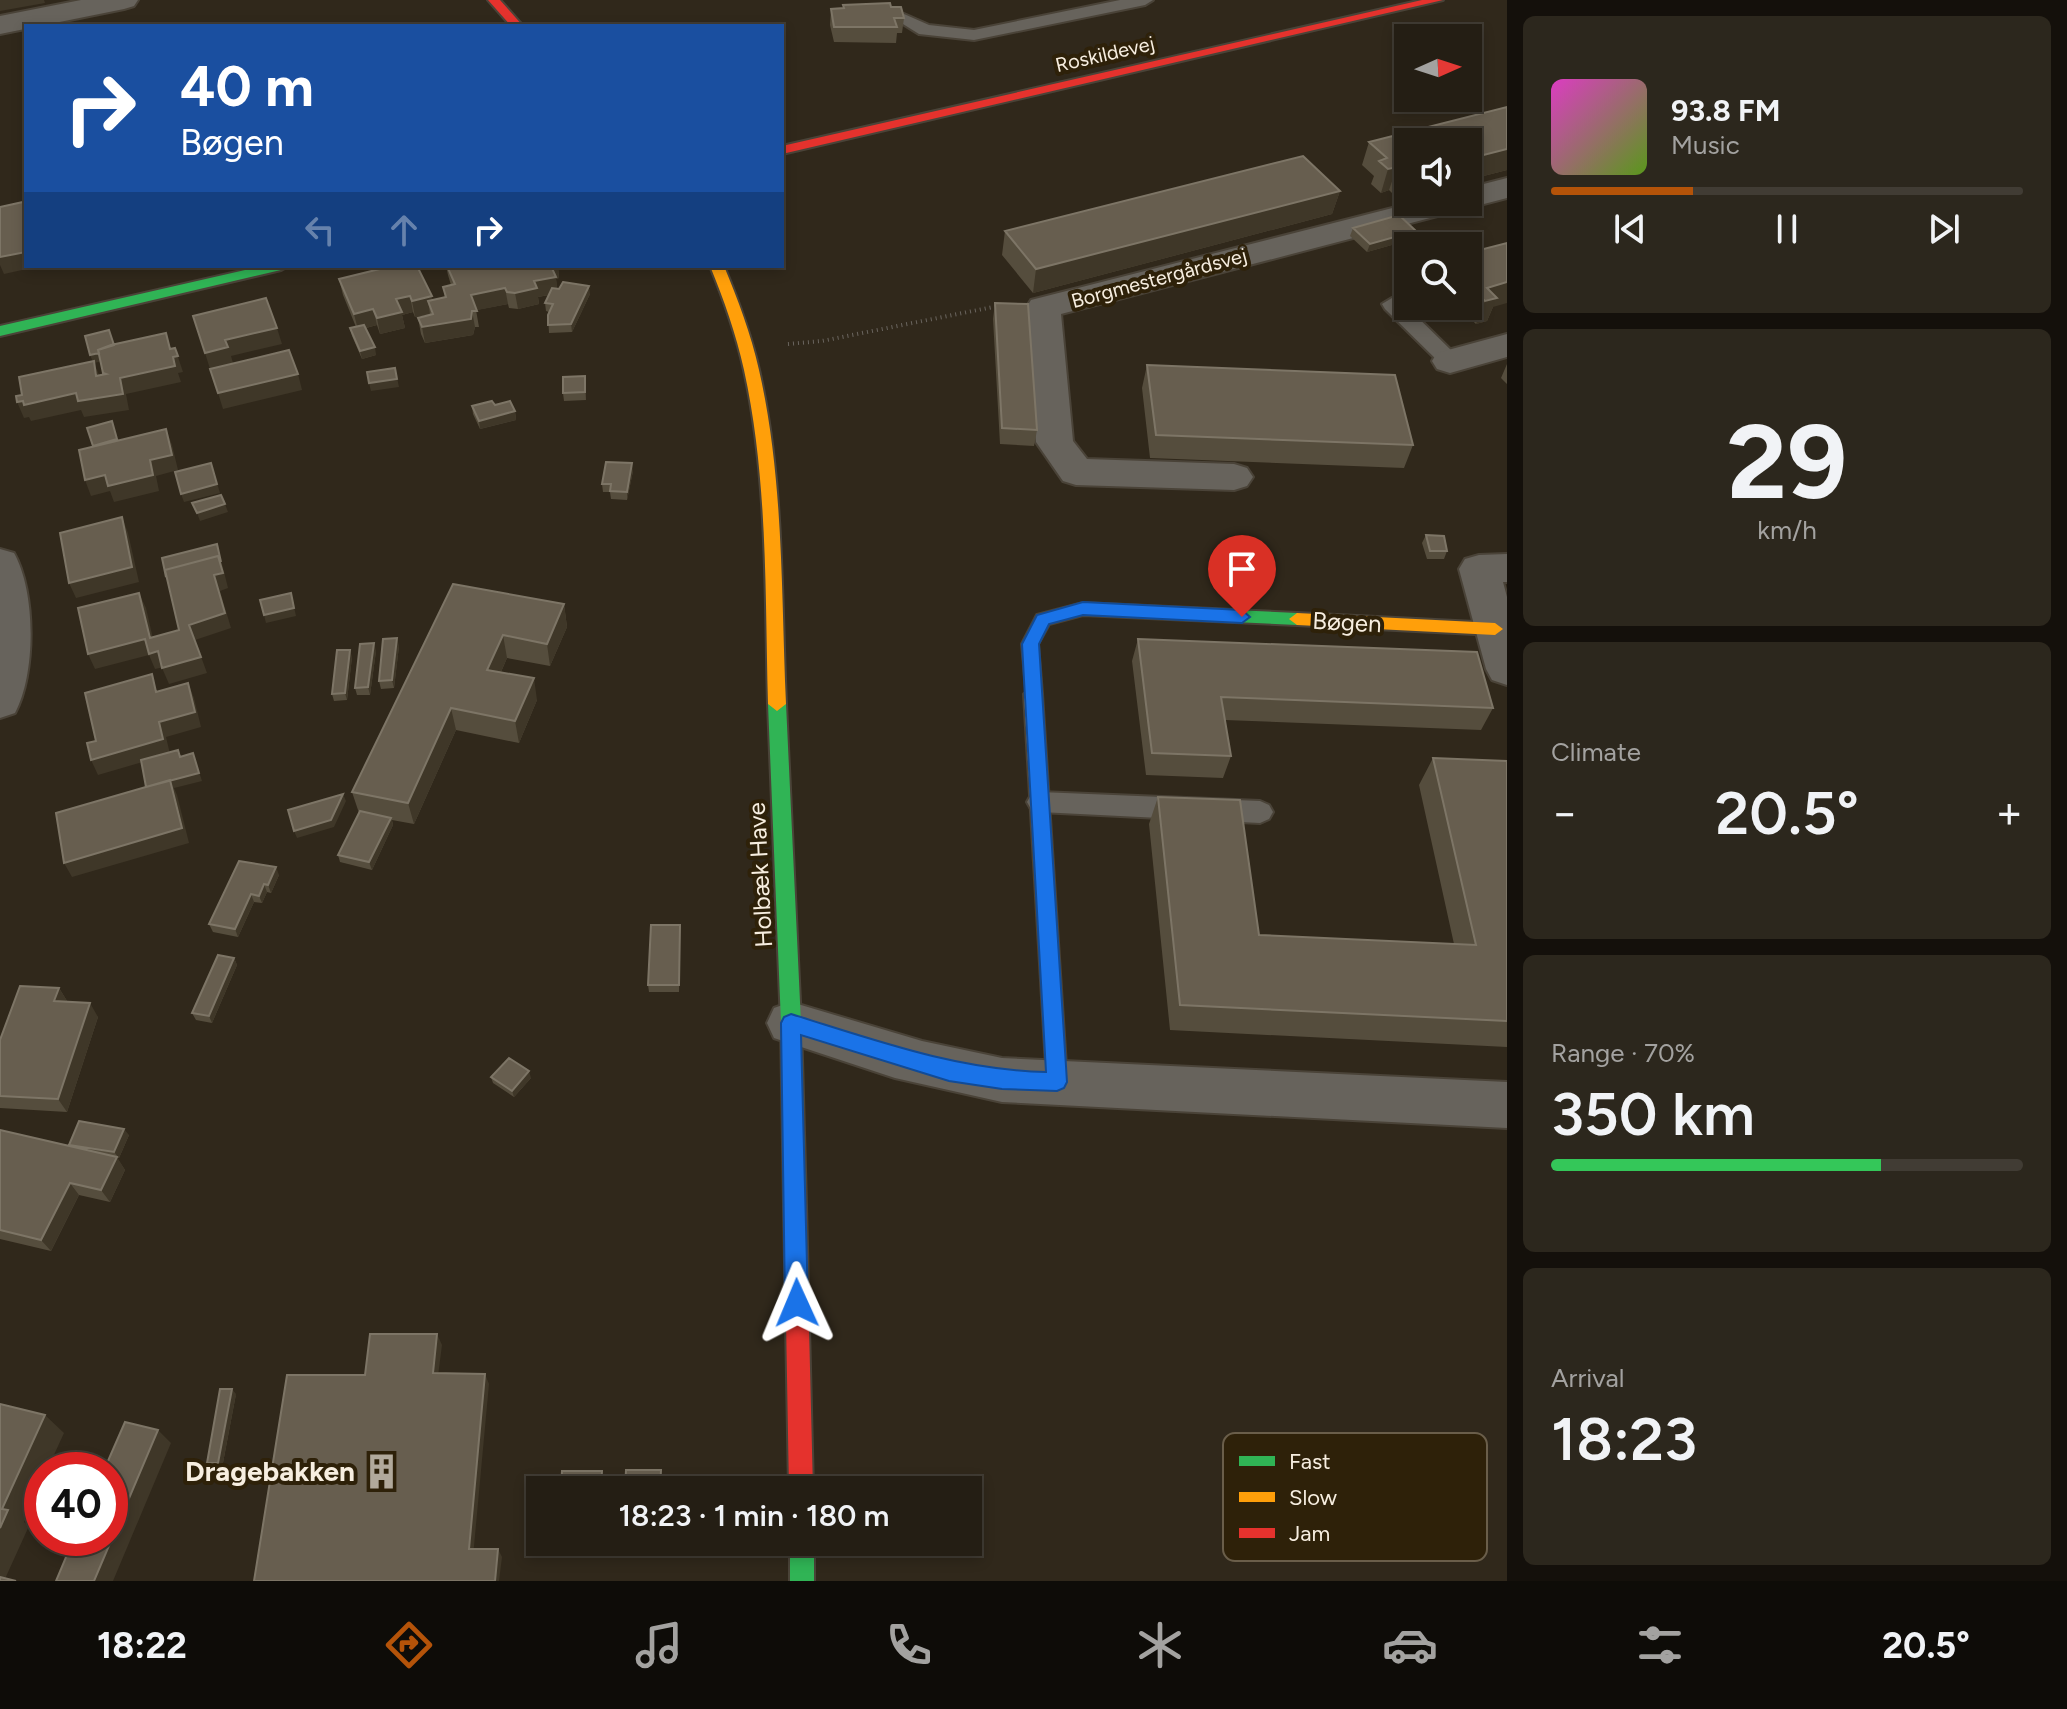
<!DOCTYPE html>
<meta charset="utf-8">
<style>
:root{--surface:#241e14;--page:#2c271d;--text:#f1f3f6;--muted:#a3a2a0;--line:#413c34;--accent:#b45309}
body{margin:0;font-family:Figtree,sans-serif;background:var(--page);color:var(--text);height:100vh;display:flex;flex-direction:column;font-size:30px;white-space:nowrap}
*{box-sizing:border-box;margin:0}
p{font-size:26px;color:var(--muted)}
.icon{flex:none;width:44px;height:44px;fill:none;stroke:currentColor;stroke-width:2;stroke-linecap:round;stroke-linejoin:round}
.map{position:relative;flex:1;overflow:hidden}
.details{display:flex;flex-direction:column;gap:16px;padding:16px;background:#14100b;width:560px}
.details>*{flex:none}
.banner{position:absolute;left:24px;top:24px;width:760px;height:244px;border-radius:0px;box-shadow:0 4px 12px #0003,0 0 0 2px var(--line);background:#1a4fa0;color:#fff;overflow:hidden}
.needle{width:52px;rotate:87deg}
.controls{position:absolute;left:1394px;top:24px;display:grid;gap:16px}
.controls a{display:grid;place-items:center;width:88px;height:88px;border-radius:0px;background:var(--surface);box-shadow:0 4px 12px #0003,0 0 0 2px var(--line);font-size:40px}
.speed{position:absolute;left:24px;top:1452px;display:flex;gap:16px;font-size:40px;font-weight:700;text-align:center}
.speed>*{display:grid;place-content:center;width:104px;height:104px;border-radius:50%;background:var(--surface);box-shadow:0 4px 12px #0003,0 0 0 2px var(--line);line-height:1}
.speed .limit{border:12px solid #d22;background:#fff;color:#111}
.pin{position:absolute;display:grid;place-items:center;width:68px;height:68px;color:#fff;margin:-82px -34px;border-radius:50% 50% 50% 0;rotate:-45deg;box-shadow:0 0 8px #0007}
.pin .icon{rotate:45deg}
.me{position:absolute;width:88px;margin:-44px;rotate:359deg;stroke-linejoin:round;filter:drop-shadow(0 0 6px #0008)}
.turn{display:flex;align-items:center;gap:28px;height:168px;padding:0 24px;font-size:36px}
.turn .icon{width:104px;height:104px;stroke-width:2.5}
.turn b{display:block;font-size:56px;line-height:68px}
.lanes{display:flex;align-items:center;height:76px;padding:0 24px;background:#0003;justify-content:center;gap:40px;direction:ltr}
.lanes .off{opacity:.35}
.big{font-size:60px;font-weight:600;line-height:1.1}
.details .widget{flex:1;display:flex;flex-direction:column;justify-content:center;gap:12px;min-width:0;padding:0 28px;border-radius:12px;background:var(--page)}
.details .dial{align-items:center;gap:0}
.dial b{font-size:104px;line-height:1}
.song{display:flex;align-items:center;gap:24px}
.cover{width:96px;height:96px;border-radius:12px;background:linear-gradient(135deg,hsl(310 70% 55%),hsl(90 70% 35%))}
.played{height:8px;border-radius:4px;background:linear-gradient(90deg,var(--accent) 30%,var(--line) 30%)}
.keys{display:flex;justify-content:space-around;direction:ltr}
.heat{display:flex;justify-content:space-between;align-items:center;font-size:44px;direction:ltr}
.charge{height:12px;border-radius:6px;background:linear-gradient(90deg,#34c759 70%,var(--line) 0)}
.trip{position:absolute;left:526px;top:1476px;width:456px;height:80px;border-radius:0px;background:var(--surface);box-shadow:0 4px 12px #0003,0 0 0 2px var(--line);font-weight:600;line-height:80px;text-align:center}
.tab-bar{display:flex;height:128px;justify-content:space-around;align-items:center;background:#0e0c08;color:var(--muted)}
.tab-bar .icon{width:56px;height:56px}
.tab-bar .current{color:var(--accent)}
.tab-bar b{font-size:36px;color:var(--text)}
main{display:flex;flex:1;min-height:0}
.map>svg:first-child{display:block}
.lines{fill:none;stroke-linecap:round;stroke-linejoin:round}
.lane-casing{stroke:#4a4338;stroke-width:4}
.street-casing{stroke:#4a4338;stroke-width:4}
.fast-casing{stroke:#4a4338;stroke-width:4}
.slow-casing{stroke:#4a4338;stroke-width:4}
.jam-casing{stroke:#4a4338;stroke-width:4}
.path{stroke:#6a655f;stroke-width:4;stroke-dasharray:1 4;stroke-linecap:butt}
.lane{fill:#67635c;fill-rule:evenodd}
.street{fill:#67635c;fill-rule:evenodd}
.fast{fill:#30b455;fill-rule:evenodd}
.slow{fill:#ff9f0a;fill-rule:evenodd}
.jam{fill:#e5322d;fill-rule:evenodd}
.wall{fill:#554d3d}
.shaded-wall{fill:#3f3728}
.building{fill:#675e4f;stroke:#7d7566;stroke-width:2}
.route{fill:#1a73e8;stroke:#114b97;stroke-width:2}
.labels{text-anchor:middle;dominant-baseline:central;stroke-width:8;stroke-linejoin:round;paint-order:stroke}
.far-street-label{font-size:20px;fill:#f7eee0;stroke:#2e2109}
.street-label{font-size:24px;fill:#f7eee0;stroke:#2e2109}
.near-poi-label{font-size:28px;font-weight:bold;fill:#f7eee0;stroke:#2e2109;text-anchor:end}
.key{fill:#2e2109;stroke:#6a5e4a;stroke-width:2}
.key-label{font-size:22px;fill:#f7eee0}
</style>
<main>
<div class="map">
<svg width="1507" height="1581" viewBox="0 0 1507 1581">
<rect width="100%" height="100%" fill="#30281b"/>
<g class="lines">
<defs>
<path id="lane" d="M1120 0H1153L1145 5 974 40 919 34 895 19 904 14 929 25 974 30Z
M1392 298 1399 299 1457 356 1461 361 1457 366H1443L1385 309 1382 304Z
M1040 792 1260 801 1269 805 1273 812 1269 819 1260 823 1040 812 1031 809 1027 802 1031 795Z"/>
<path id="street" d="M81 0H138L134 6 124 9 0 34V16Z
M1507 178V198L1061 314 1073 441 1087 459 1234 464 1247 468 1253 477 1247 486 1234 490 1076 485 1063 481 1036 442 1026 308 1031 300 1416 202H1468V188Z
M1507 334V357L1450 373 1437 369 1432 361 1437 353Z
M0 549 14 553C36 592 36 674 15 713L0 718Z
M1507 554V582H1503L1507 597V685L1492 680 1486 669 1459 569 1465 559 1479 555Z
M791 1002 922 1041 1002 1058 1507 1082V1128L1002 1102 895 1078 774 1038 767 1023 774 1008Z"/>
<path id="fast" d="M263 266H288L281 270 0 336V326Z
M1083 603 1297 613 1305 619 1297 625 1083 615 1049 624 1038 644 1042 694 1039 699H1027L1022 644 1037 615Z
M777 697 786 704 801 1023 806 1206 803 1213 795 1216 787 1213 784 1206 781 1023 768 704Z
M790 1542H814V1581H790Z"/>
<path id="slow" d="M710 266H724C738 300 751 334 759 370 784 479 781 593 786 704L777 711 768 704C765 593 768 479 744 370 736 334 724 300 710 266Z
M1297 613 1495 623 1503 629 1495 635 1297 625 1289 619Z
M1033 687 1042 694 1067 1082 1064 1088 1057 1091 1050 1088 1047 1082 1024 694Z"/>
<path id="jam" d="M488 0H500L523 26H511Z
M1422 0H1443L782 154V146Z
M795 1196 803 1199 806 1206 813 1490H789L784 1206 787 1199Z"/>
</defs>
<use href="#lane" class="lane-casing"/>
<use href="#street" class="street-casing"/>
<use href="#fast" class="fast-casing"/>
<use href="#slow" class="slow-casing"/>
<use href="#jam" class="jam-casing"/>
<path class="path" d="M788 344 822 341 998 306"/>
<use href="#lane" class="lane"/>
<use href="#street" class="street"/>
<use href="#fast" class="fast"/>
<use href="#slow" class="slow"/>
<use href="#jam" class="jam"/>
</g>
<path class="wall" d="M891 7 904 18 902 33H897L896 43 834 42 830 25 831 9Z
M1507 107V170L1468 180V142H1408V195L1397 198 1389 190 1381 193 1371 184 1374 176 1362 165 1369 142Z
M1340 191 1332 214 1033 293 1002 255 1005 231Z
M1353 228 1413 239 1367 252 1350 236Z
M1468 253 1493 307 1487 321 1476 324 1465 314 1468 307 1466 306H1468Z
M446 266H558L559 278 556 279 557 289 590 294 572 332 549 333 548 315 549 312 546 311 545 303 549 295 538 297 539 304 518 309 509 308 508 304 476 310 479 327H475L473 335 425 343 421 334 418 318 430 315V314L415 317 413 312 402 315 405 328 380 334 377 325 366 328 376 355 362 359 352 336 350 328 356 327 343 295 339 279 432 300 445 297 443 287 451 285 448 275Z
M995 303 1037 430 1034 446 1000 444 993 319Z
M1507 364V384L1501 378Z
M1147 365 1413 445 1404 468 1150 458 1142 388Z
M585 376 586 400 564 401 563 393Z
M495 405 515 411 516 420 480 429 473 414 472 406Z
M633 471 627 500 611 499 610 492H603L602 484Z
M1426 535 1447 551 1444 559H1427L1422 543Z
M453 584 564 604 567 627 550 666 507 658 501 672 537 700 519 743 456 730 414 824 392 820 393 825 372 870 340 862 338 855 359 813 352 792Z
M1138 639 1493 708 1481 730 1225 720 1231 756 1223 778 1146 775 1132 661Z
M399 646 394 688 381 689 379 681Z
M376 651 370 695H357L355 688Z
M352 657 347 700 334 701 332 694Z
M1433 758 1507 761V1047L1170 1030 1149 824 1158 797 1259 935 1454 944 1419 785Z
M239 861 279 875 271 893 267 892 262 903 254 902 238 937 213 932 209 924Z
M680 925 679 992H649L648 985Z
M234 958 237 965 212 1023 196 1020 192 1013Z
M59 988 67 1001 98 1017 67 1112 0 1108V1040Z
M491 1077 531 1078 514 1097 493 1083Z
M0 1130 71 1147 69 1145 129 1135 119 1158H117L125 1170 110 1202 79 1195 51 1251 0 1239Z
M236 1394 222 1468H211L207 1463Z"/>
<path class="shaded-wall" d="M0 0H44L45 3 0 11Z
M1507 149V170L1468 180V159Z
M1397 167 1389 190 1381 193 1388 169Z
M1408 174V195L1397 198 1405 175Z
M1340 191 1332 214 1033 293 1036 269Z
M1416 231 1413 239 1367 252 1370 244Z
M26 252V266H40L4 274 0 265V257Z
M550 266H558L559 278 556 279 558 293 538 297 539 304 518 309 515 293 534 281Z
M1507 282V303L1493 307 1487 321 1476 324 1485 301 1487 288Z
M589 286 590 294 572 332 571 324Z
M505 288 508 304 473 311 471 295Z
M410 296 413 312 402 315 405 328 380 334 377 318 396 299Z
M432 296 434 312 428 301 430 314 415 317 412 301Z
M373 309 377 325 358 330 354 314Z
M472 311 475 327 473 335 425 343 422 327Z
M277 328 282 344 231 356 233 363 210 369 205 353 225 340Z
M166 333 173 357 175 348 183 372 178 373 181 382 126 394 129 410 84 417 81 410 31 421 29 417 24 418 17 402 120 378Z
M375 347 376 355 362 359 360 351Z
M115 349 118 357 94 363 100 377 96 376 94 364 90 355Z
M395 368 399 387 371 391 369 383Z
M298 374 302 390 223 409 218 393Z
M515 411 516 420 480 429 479 421Z
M166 429 172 445 178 470 156 476 159 491 114 502 110 491 91 496 85 480 150 460Z
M211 463 220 493 184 502 181 494Z
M632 463 633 471 627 500V492Z
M225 504 228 512 200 521 197 513Z
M122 517 128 533 139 582 76 598 69 583Z
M217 544 228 588 220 591 231 628 195 640 207 673 169 684 162 668 189 625 214 575 222 571Z
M139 593 146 608 156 652 158 651 164 667 155 669 149 655 95 669 88 654 150 638Z
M291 593 296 616 266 623 264 615Z
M564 604 567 627 550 666 547 644Z
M503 635 507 658 492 692 487 670Z
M397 638 399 646 394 688 392 680Z
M374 643 376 651 370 695 368 687Z
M350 650 352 657 347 700 345 693Z
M534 678 537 700 519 743 515 721Z
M188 683 194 698 201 727 166 737 170 754 98 775 91 760 159 722Z
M451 708 456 730 414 824 408 803Z
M193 753 202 781 174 788 177 795 189 843 72 877 64 863 150 795Z
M343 794 346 801 334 827 297 838 294 831Z
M391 818 393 825 372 870 369 862Z
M276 867 279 875 271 893 268 885Z
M264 884 267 892 262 903 259 896Z
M251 894 254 902 238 937 235 929Z
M234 958 237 965 212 1023 209 1016Z
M59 988 67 1001H54Z
M90 1003 98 1017 67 1112 58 1099Z
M529 1071 531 1078 514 1097 512 1091Z
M124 1129 129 1135 119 1158 114 1152Z
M117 1157 125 1170 110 1202 101 1190Z
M70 1183 79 1195 51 1251 41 1240Z
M437 1334 442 1345 437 1384 433 1373Z
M485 1374 489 1384 473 1557 469 1549Z
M232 1389 236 1394 222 1468 218 1463Z
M45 1415 64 1433 47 1470H42V1482L24 1522 29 1526 4 1581H0V1528L2 1509Z
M158 1430 171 1443 113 1581H94Z
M498 1549 502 1557 499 1581H495Z"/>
<path class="building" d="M890 3 891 7H901L904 18H894L897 27H834L831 9 844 8 843 5Z
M1507 107V149L1468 159V142H1408V174L1405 175 1397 167 1388 169 1379 161 1387 158 1369 142Z
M1303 156 1340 191 1036 269 1005 231Z
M23 202 26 211V252L0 257V207Z
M1399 215 1416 231 1370 244 1353 228Z
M1507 243V282L1487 288 1497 298 1485 301 1474 291 1482 289 1468 275V253Z
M392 266H417L432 296 412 301 410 296 396 299 402 312 377 318 373 309 354 314 339 279Z
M447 266H551L556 277 534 281 537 288 515 293 507 292 505 288 471 295 477 311H472L471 319 422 327 418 318 433 314 428 301 446 297 443 287 455 284Z
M563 282 589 286 571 324 548 325V315L553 304 545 303 552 288 559 289Z
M266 298 277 328 225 340 228 347 205 353 193 316Z
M995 303 1028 304 1037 430 1002 428Z
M364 325 375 347 360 351 350 328Z
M109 330 114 345 98 350 99 353 90 355 85 336Z
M166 333 170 349 175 348 178 356 173 357 175 366 120 378 123 394 78 401 76 393 24 405 23 401 17 402 16 396 22 395 19 377 94 361 96 376 106 374 103 373 98 350 111 345Z
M289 350 298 374 218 393 210 369Z
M1147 365 1395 375 1413 445 1156 435Z
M395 368 397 379 369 383 367 372Z
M585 376V392L563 393V377Z
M492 401 495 405 510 401 515 411 479 421 472 406Z
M112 421 117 439 93 446 87 428Z
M166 429 172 455 150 460 153 475 108 486 105 475 85 480 79 450Z
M606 462 632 463 627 492 610 491 611 484H602Z
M211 463 217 484 181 494 175 472Z
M221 495 225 504 197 513 192 503Z
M122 517 132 567 69 583 60 533Z
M1426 535 1444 536 1447 551H1430Z
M217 544 221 562 218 556 165 570 166 577 162 558Z
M218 556 223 573 214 575 225 613 189 625 201 657 162 668 158 651 149 654 145 639 88 654 78 608 139 593 150 638 179 630 165 570Z
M453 584 564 604 547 644 503 635 487 670 534 678 515 721 451 708 408 803 352 792Z
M291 593 294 608 264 615 260 600Z
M397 638 392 680 379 681 383 639Z
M1138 639 1477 652 1493 708 1221 697 1231 756 1152 753Z
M374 643 368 687 355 688 360 644Z
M337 650H350L345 693 332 694Z
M152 674 156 692 188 683 195 712 159 722 163 739 91 760 87 743 96 741 85 693Z
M178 750 180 757 193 753 199 773 146 787 141 760Z
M1433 758 1507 761V1021L1180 1005 1158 797 1240 800 1259 935 1476 945Z
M170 780 182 828 64 863 56 813Z
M343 794 331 820 294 831 288 810Z
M360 811 391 818 369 862 338 855Z
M239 861 276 867 268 885 264 884 259 896 251 894 235 929 209 924Z
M651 925H680L679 985H648Z
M218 955 234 958 209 1016 192 1013Z
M20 986 59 988 54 1001 90 1003 58 1099 0 1096V1040Z
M509 1058 529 1071 512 1091 491 1077Z
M79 1121 124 1129 114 1152 69 1145Z
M0 1130 117 1157 101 1190 70 1183 41 1240 0 1230Z
M370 1334H437L433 1373 485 1374 469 1549H498L495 1581H254L287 1375H365Z
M220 1389H232L218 1463H207Z
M0 1404 45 1415 2 1509 8 1510 0 1528Z
M125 1422 158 1430 94 1581H56L74 1538H110V1470H104Z
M626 1470H661L660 1490H561L562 1471H602L601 1489H625Z
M0 1577 16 1581H0Z"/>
<path class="route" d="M1083 602 1242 610 1250 617 1242 623 1083 615 1049 624 1039 644 1067 1082 1064 1088 1057 1091 1002 1089 949 1081 801 1035 808 1303 804 1311 797 1314 789 1311 785 1303 781 1023 784 1017 791 1014C875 1040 957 1070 1046 1072L1022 644 1037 615Z"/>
<defs>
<symbol id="building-bare" viewBox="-9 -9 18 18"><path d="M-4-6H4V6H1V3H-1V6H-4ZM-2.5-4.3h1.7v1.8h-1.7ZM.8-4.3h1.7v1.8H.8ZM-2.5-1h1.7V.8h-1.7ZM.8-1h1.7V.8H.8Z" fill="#b1a99b" stroke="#2e2109" stroke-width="2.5" paint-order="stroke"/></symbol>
</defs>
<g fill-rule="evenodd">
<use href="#building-bare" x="356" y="1446" width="51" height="51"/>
</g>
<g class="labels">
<g class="far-street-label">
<text transform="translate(1105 54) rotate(-13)">Roskildevej</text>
<text transform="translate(1159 278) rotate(-15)">Borgmestergårdsvej</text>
</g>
<g class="street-label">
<text transform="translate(1347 622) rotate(3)">Bøgen</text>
<text transform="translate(760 875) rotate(-93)">Holbæk Have</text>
</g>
<g class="near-poi-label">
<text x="355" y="1471">Dragebakken</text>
</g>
</g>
<rect x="1223" y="1433" width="264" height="128" rx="12" class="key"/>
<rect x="1239" y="1456" width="36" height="10" fill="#30b455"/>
<rect x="1239" y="1492" width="36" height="10" fill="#ff9f0a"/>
<rect x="1239" y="1528" width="36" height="10" fill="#e5322d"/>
<g class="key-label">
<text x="1289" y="1469">Fast</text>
<text x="1289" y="1505">Slow</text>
<text x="1289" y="1541">Jam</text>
</g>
</svg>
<div class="controls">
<a><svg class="needle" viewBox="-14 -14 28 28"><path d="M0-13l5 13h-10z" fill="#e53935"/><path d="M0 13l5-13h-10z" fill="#a3a2a0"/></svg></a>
<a><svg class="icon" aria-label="sound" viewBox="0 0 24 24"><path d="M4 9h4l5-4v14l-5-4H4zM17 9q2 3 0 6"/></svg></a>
<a><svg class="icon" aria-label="search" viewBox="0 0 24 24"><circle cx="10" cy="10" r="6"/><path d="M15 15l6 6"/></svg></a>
</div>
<div class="speed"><div class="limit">40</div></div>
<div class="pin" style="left:1242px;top:617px;background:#d93025"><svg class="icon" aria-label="arrive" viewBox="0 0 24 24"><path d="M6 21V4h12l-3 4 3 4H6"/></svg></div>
<svg class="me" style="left:797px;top:1303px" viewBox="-20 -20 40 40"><path d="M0-17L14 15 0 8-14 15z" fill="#1a73e8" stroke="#fff" stroke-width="4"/></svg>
<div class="trip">18:23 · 1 min · 180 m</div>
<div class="banner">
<div class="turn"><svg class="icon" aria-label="right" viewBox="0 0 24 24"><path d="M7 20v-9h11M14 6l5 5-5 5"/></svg><div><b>40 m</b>Bøgen</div></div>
<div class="lanes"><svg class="icon off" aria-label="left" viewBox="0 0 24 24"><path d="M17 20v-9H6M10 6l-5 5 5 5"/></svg><svg class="icon off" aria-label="ahead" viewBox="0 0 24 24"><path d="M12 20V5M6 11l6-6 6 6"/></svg><svg class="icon" aria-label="right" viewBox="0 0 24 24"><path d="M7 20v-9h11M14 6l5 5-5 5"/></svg></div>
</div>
</div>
<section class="details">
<div class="widget">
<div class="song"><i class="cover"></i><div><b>93.8 FM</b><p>Music</p></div></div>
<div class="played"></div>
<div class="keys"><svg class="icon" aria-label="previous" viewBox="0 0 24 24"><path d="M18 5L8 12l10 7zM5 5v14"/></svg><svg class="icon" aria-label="pause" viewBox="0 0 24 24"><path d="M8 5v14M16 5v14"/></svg><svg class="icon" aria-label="next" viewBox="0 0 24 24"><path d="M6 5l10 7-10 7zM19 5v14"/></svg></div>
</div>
<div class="widget dial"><b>29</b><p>km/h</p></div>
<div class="widget"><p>Climate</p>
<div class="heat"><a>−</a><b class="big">20.5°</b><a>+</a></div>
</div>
<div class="widget"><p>Range · 70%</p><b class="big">350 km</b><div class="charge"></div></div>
<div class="widget"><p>Arrival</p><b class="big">18:23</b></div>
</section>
</main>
<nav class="tab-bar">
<b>18:22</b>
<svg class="icon current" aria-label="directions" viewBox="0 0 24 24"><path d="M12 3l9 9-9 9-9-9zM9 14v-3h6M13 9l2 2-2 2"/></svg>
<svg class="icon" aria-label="music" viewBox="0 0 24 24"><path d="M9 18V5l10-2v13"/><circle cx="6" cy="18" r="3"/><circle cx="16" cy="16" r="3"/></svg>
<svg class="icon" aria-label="phone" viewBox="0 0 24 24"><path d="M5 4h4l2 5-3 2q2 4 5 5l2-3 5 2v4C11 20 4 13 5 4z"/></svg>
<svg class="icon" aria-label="climate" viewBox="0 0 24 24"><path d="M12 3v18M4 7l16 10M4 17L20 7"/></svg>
<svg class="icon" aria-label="car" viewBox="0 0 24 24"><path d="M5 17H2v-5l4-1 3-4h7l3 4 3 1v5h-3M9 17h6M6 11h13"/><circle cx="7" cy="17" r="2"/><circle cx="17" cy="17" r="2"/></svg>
<svg class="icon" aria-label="filters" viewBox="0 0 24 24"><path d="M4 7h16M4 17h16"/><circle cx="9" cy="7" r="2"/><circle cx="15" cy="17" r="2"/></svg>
<b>20.5°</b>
</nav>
